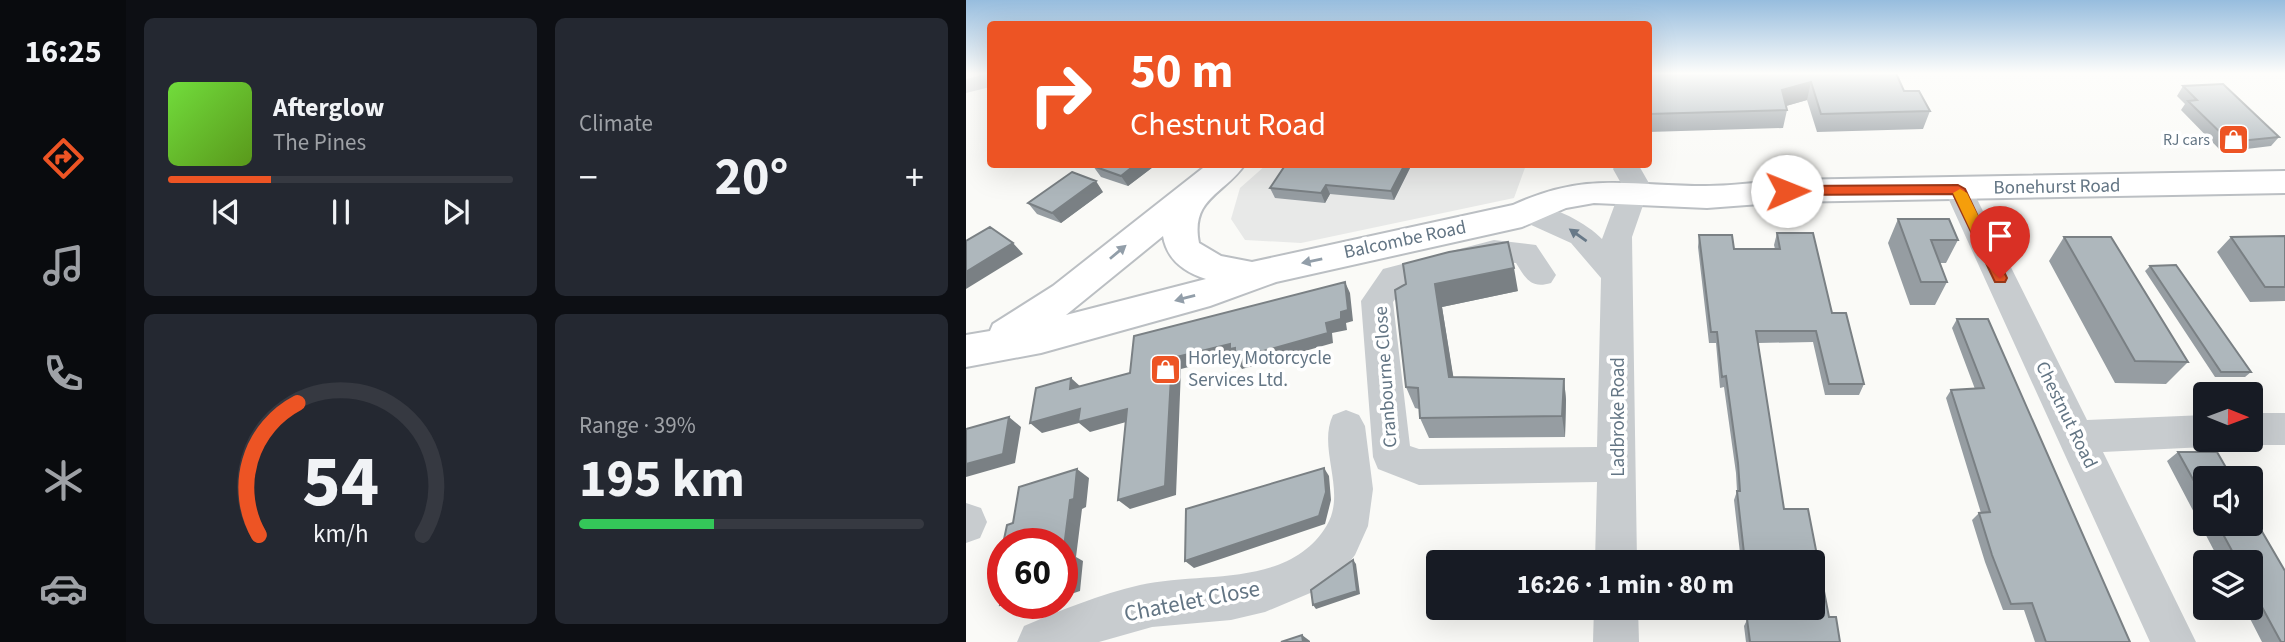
<!DOCTYPE html>
<meta charset="utf-8">
<style>
:root{--surface:#171b24;--page:#242831;--text:#f1f3f6;--muted:#9ea1a6;--line:#363941;--accent:#ed5424}
body{margin:0;font-family:"Source Sans 3",sans-serif;background:var(--page);color:var(--text);height:100vh;display:flex;flex-direction:column;font-size:26px;white-space:nowrap}
*{box-sizing:border-box;margin:0}
p{font-size:23px;color:var(--muted)}
.icon{flex:none;width:38px;height:38px;fill:none;stroke:currentColor;stroke-width:2;stroke-linecap:round;stroke-linejoin:round}
.map{position:relative;flex:1;overflow:hidden}
.details{display:flex;flex-direction:column;gap:18px;padding:18px;background:#0d0f14;width:840px}
.details>*{flex:none}
.guide{position:absolute;left:21px;top:21px;width:665px;height:147px;border-radius:7px;box-shadow:0 7px 28px #0002;background:#ed5424;color:#fff;overflow:hidden}
.needle{width:46px;rotate:91deg}
.controls{position:absolute;left:1227px;top:382px;display:grid;gap:14px}
.controls a{display:grid;place-items:center;width:70px;height:70px;border-radius:7px;background:var(--surface);box-shadow:0 7px 28px #0002;font-size:35px}
.speed{position:absolute;left:21px;top:528px;display:flex;gap:14px;font-size:35px;font-weight:700;text-align:center}
.speed>*{display:grid;place-content:center;width:91px;height:91px;border-radius:50%;background:var(--surface);box-shadow:0 7px 28px #0002;line-height:1}
.speed .limit{border:10px solid #d22;background:#fff;color:#111}
.pin{position:absolute;display:grid;place-items:center;width:60px;height:60px;color:#fff;margin:-72px -30px;border-radius:50% 50% 50% 0;rotate:-45deg;box-shadow:0 0 7px #0007}
.pin .icon{rotate:45deg}
.me{position:absolute;width:77px;margin:-38px;rotate:89deg;stroke-linejoin:round;filter:drop-shadow(0 0 5px #0008)}
.turn{display:flex;align-items:center;gap:24px;height:147px;padding:0 28px;font-size:32px}
.turn .icon{width:91px;height:91px;stroke-width:2.5}
.turn b{display:block;font-size:49px;line-height:60px}
.big{font-size:52px;font-weight:700;line-height:1.1}
.details .tile{flex:1;display:flex;flex-direction:column;justify-content:center;gap:10px;min-width:0;padding:0 24px;border-radius:10px;background:var(--page)}
.details .dial{align-items:center;gap:0}
.dial svg{height:182px;overflow:visible;fill:none;stroke:var(--line);stroke-width:7;stroke-linecap:round;text-anchor:middle}
.dial text{fill:var(--text);stroke:none}
.song{display:flex;align-items:center;gap:21px}
.cover{width:84px;height:84px;border-radius:10px;background:linear-gradient(135deg,hsl(100 70% 55%),hsl(90 70% 35%))}
.played{height:7px;border-radius:4px;background:linear-gradient(90deg,var(--accent) 30%,var(--line) 30%)}
.keys{display:flex;justify-content:space-around;direction:ltr}
.heat{display:flex;justify-content:space-between;align-items:center;font-size:38px;direction:ltr}
.charge{height:10px;border-radius:5px;background:linear-gradient(90deg,#34c759 39%,var(--line) 0)}
.details .tiles{flex:1;display:grid;gap:18px;grid-template-columns:repeat(2,1fr)}
.trip{position:absolute;left:460px;top:550px;width:399px;height:70px;border-radius:7px;background:var(--surface);box-shadow:0 7px 28px #0002;font-weight:700;line-height:70px;text-align:center}
main{display:flex;flex:1;min-height:0}
.dock{display:flex;flex-direction:column;width:126px;justify-content:space-around;align-items:center;background:#090b0e;color:var(--muted)}
.dock .icon{width:49px;height:49px}
.dock .selected{color:var(--accent)}
.dock b{font-size:32px;color:var(--text)}
.map>svg:first-child{display:block}
.built{fill:#e8e9e8}
.lines{fill:none;stroke-linecap:round;stroke-linejoin:round}
.major-casing{stroke:#bbbfc3;stroke-width:4}
.minor{fill:#c8cccf;fill-rule:evenodd}
.major{fill:#fff;fill-rule:evenodd}
.wall{fill:#969da2}
.shaded-wall{fill:#7a8084}
.building{fill:#aeb7bc;stroke:#7a8084;stroke-width:2}
.oneway{fill:#687988}
.oneway2{fill:#929ea9}
.route{fill:#ed5424;stroke:#9a3717;stroke-width:2}
.slow{fill:#f59e0b}
.labels{text-anchor:middle;dominant-baseline:central;stroke-width:7;stroke-linejoin:round;paint-order:stroke}
.far-poi-label{font-size:16px;fill:#637584;stroke:#fff;text-anchor:end}
.street-label{font-size:19px;fill:#637584;stroke:#fff}
.poi-label{font-size:19px;fill:#637584;stroke:#fff;text-anchor:start}
.near-street-label{font-size:23px;fill:#637584;stroke:#fff}
</style>
<main>
<nav class="dock">
<b>16:25</b>
<svg class="icon selected" aria-label="directions" viewBox="0 0 24 24"><path d="M12 3l9 9-9 9-9-9zM9 14v-3h6M13 9l2 2-2 2"/></svg>
<svg class="icon" aria-label="music" viewBox="0 0 24 24"><path d="M9 18V5l10-2v13"/><circle cx="6" cy="18" r="3"/><circle cx="16" cy="16" r="3"/></svg>
<svg class="icon" aria-label="phone" viewBox="0 0 24 24"><path d="M5 4h4l2 5-3 2q2 4 5 5l2-3 5 2v4C11 20 4 13 5 4z"/></svg>
<svg class="icon" aria-label="climate" viewBox="0 0 24 24"><path d="M12 3v18M4 7l16 10M4 17L20 7"/></svg>
<svg class="icon" aria-label="car" viewBox="0 0 24 24"><path d="M5 17H2v-5l4-1 3-4h7l3 4 3 1v5h-3M9 17h6M6 11h13"/><circle cx="7" cy="17" r="2"/><circle cx="17" cy="17" r="2"/></svg>
</nav>
<section class="details">
<div class="tiles">
<div class="tile">
<div class="song"><i class="cover"></i><div><b>Afterglow</b><p>The Pines</p></div></div>
<div class="played"></div>
<div class="keys"><svg class="icon" aria-label="previous" viewBox="0 0 24 24"><path d="M18 5L8 12l10 7zM5 5v14"/></svg><svg class="icon" aria-label="pause" viewBox="0 0 24 24"><path d="M8 5v14M16 5v14"/></svg><svg class="icon" aria-label="next" viewBox="0 0 24 24"><path d="M6 5l10 7-10 7zM19 5v14"/></svg></div>
</div>
<div class="tile"><p>Climate</p>
<div class="heat"><a>−</a><b class="big">20°</b><a>+</a></div>
</div>
<div class="tile dial"><svg viewBox="0 0 100 80">
<path d="M14 69A42 42 0 1 1 86 69"/>
<path d="M14 69A42 42 0 0 1 31 11" stroke="#ed5424"/>
<text x="50" y="56" font-size="32" font-weight="700">54</text>
<text x="50" y="72" font-size="11">km/h</text>
</svg></div>
<div class="tile"><p>Range · 39%</p><b class="big">195 km</b><div class="charge"></div></div>
</div>
</section>
<div class="map">
<svg width="1319" height="642" viewBox="0 0 1319 642">
<rect width="100%" height="100%" fill="#fafaf7"/>
<path class="built" d="M300 165H560L548 198 335 243 279 240 265 219 274 188Z"/>
<g class="lines">
<defs>
<path id="major" d="M242 164H279C259 194 224 198 233 243L255 256 286 262 547 205C622 171 662 186 739 186 766 186 794 182 821 180L1319 171V193L821 202 741 208 628 203 600 208 556 227 310 282 244 306 75 353 0 367V335L24 331 27 324 87 286ZM197 236C201 260 218 272 240 279L100 315Z"/>
</defs>
<use href="#major" class="major-casing"/>
<path class="minor" d="M24 73V87L0 93V79Z
M650 164H672L684 185 666 237 671 562H629L631 482 453 485 412 469 407 457 395 301 417 269 528 240 570 245 590 275 585 283C565 289 560 279 550 263L528 262 439 286 427 302 444 446 453 449 631 447 635 278 605 243 554 220 549 213 554 206C577 199 620 222 636 239L656 185 647 169Z
M992 180 1002 182 1006 189 1121 420 1239 415V439H1254L1239 447 1137 452 1230 642H1184L978 189 982 182Z
M380 410 393 415 399 426 407 489 402 526 389 555 378 569 349 591 299 612 265 620 186 627 133 642H51L58 626C96 610 134 594 174 585 235 571 323 589 361 525 381 491 351 448 367 415Z
M1284 413H1319V445H1284L1271 440 1284 439Z
M0 503 15 508 21 522 14 538 0 543Z
M628 607H672L673 642H627Z"/>
<use href="#major" class="major"/>
</g>
<path class="wall" d="M682 73H930L938 91 964 111 957 129 851 132 841 100 820 106 821 110 817 128 682 132Z
M1217 86 1313 137 1305 146 1256 152 1215 110 1219 104 1211 96Z
M129 164H191L162 186 135 177 127 166Z
M320 164H446L428 200 364 194 359 203 309 198 304 188Z
M137 192 95 223 71 214 62 203Z
M932 219 992 240 980 263H974L981 282 969 305H944L922 243Z
M811 233H847L866 313H880L898 384 893 395H859L847 342 792 343 818 509H842L863 617H870L874 642H780L778 626 781 620 780 607H847V562H775L768 500 771 491 770 473 758 387 754 388 750 343H743L732 247 733 235H766L768 249H809L808 245Z
M1319 236V301L1284 302 1251 252 1265 237Z
M1098 237 1222 362 1200 384 1149 383 1083 261Z
M1184 266 1285 372 1279 377H1249L1179 271Z
M440 284 552 291 476 307 487 377 598 379 600 400 599 437 463 438 454 418 453 409 449 408 440 387Z
M991 319 1164 642H1069L1058 610H1037L1019 562 1006 520 1013 513H1015L980 398 985 390 1009 389 986 328Z
M1212 452 1239 478V523H1284L1319 642H1296L1278 607H1284V562H1254L1201 461Z"/>
<path class="shaded-wall" d="M845 82 841 100 813 108 816 90Z
M170 164H191L162 186 155 176Z
M439 164H446L428 200 425 191Z
M130 181 137 192 95 223 86 213Z
M360 185 364 194 359 203 355 193Z
M47 243 57 254 0 289V272Z
M548 268 552 291 476 307 491 399 483 377 469 284Z
M379 282 384 293 387 321 380 323 381 330 366 333 367 343 276 369 269 359V355L215 369 210 495 164 509 152 500 206 358 264 344 360 323 375 312Z
M105 378 116 388 104 389Z
M598 379 600 400 599 437 596 416Z
M114 409H161L171 419 124 432 113 423 76 433 64 423Z
M43 417 55 427 49 463 0 477V464Z
M358 468 363 476 365 500 359 524 228 568 219 561Z
M111 469 123 478 120 507 116 509 110 557 117 561 114 591 96 597 97 555 104 500Z
M387 560 390 564 394 594 350 609 347 605Z
M40 604H75L49 612 34 605Z
M336 635 344 641V642H337Z"/>
<path class="building" d="M682 73H930L938 91H953L964 111 855 114 845 82 816 90 821 110 682 114Z
M1257 84 1313 137 1264 142 1222 101 1231 100 1217 86Z
M129 164H170L155 176 127 166Z
M320 164H439L425 191 360 185 355 193 304 188Z
M106 172 130 181 86 213 62 203Z
M932 219H983L992 240H965L981 282H955Z
M24 227 47 243 0 272V241Z
M811 233H847L866 313H880L898 384H863L850 331H790L818 509H842L863 617H870L874 642H784L781 619H785L784 607H847V562H779L771 491H774L772 463 760 376 756 377 751 332H745L733 235H766L768 249H814Z
M1319 236V287H1299L1265 237Z
M1098 237H1145L1222 362 1169 361Z
M542 242 548 268 469 284 483 377 598 379 596 416 454 418 452 388 440 387 429 290 440 284 437 264 483 252Z
M1210 265 1285 372H1255L1184 266Z
M379 282 382 310 375 312V319L360 323 362 333 269 359V348L264 349V344L206 358 199 486 152 500 161 409 112 422 114 409 64 423 70 388 105 378 104 389 164 373 168 336Z
M991 319H1022L1164 642H1080L1066 603 1045 604 1026 555 1013 513 1024 512 985 390 1018 388Z
M43 417 37 454 0 464V429Z
M1212 452H1251L1266 478H1239V501Z
M358 468 360 492 353 516 219 561 220 509Z
M111 469 108 499 104 500 97 555 105 553 101 584 96 586V544H37L41 525 47 523 53 487Z
M1284 511 1319 571V642H1315L1284 585V562H1272L1251 523H1284Z
M37 548V562L34 563Z
M387 560 391 591 347 605 345 590Z
M37 590V604H40L34 605Z
M336 635 337 642H315Z"/>
<defs><path id="oneway-solid" d="M-6-.8H1V-3.2L6.5 0L1 3.2V.8H-6Z" transform="scale(1.75)"/></defs>
<use class="oneway" href="#oneway-solid" transform="translate(612 235) rotate(-145)"/>
<g class="oneway2">
<use href="#oneway-solid" transform="translate(152 252) rotate(-40)"/>
<use href="#oneway-solid" transform="translate(346 261) rotate(168)"/>
<use href="#oneway-solid" transform="translate(219 298) rotate(165)"/>
</g>
<linearGradient id="sky" x2="0" y2="1"><stop stop-color="#97bdde"/><stop offset="0.45" stop-color="#fdfdfb"/><stop offset="1" stop-color="#fdfdfb" stop-opacity="0"/></linearGradient>
<rect width="1319" height="163" fill="url(#sky)"/>
<path class="route" d="M992 185 999 189 1041 278 1039 282H1029L987 194 821 195 814 191 821 186Z"/>
<path class="slow" d="M994 189 1001 193 1025 242 1022 246 1017 247 1010 242 987 193Z"/>
<defs>
<symbol id="shop-square" viewBox="-11 -11 22 22"><rect x="-9" y="-9" width="18" height="18" rx="4" fill="#ed5424" stroke="#fff"/><path d="M-5-2.5h2.3a2.7 3.5 0 0 1 5.4 0H5L5.5 6h-11ZM-1.5-2.5h3a1.5 2.3 0 0 0-3 0Z" fill="#fff"/></symbol>
</defs>
<g fill-rule="evenodd">
<use href="#shop-square" x="1250" y="122" width="35" height="35"/>
<use href="#shop-square" x="182" y="352" width="35" height="35"/>
</g>
<g class="labels">
<g class="far-poi-label">
<text x="1244" y="140">RJ cars</text>
</g>
<g class="street-label">
<text transform="translate(1091 187) rotate(-1)">Bonehurst Road</text>
<text transform="translate(439 240) rotate(-12)">Balcombe Road</text>
<text transform="translate(420 377) rotate(-94)">Cranbourne Close</text>
<text transform="translate(1100 415) rotate(64)">Chestnut Road</text>
<text transform="translate(652 417) rotate(-90)">Ladbroke Road</text>
</g>
<g class="poi-label">
<text x="222" y="358">Horley Motorcycle<tspan x="222" dy="22">Services Ltd.</tspan></text>
</g>
<g class="near-street-label">
<text transform="translate(226 601) rotate(-11)">Chatelet Close</text>
</g>
</g>
</svg>
<div class="controls">
<a><svg class="needle" viewBox="-14 -14 28 28"><path d="M0-13l5 13h-10z" fill="#e53935"/><path d="M0 13l5-13h-10z" fill="#9ea1a6"/></svg></a>
<a><svg class="icon" aria-label="sound" viewBox="0 0 24 24"><path d="M4 9h4l5-4v14l-5-4H4zM17 9q2 3 0 6"/></svg></a>
<a><svg class="icon" aria-label="layers" viewBox="0 0 24 24"><path d="M12 4l9 5-9 5-9-5zM3 14l9 5 9-5"/></svg></a>
</div>
<div class="speed"><div class="limit">60</div></div>
<div class="pin" style="left:1034px;top:278px;background:#d93025"><svg class="icon" aria-label="arrive" viewBox="0 0 24 24"><path d="M6 21V4h12l-3 4 3 4H6"/></svg></div>
<svg class="me" style="left:821px;top:191px" viewBox="-20 -20 40 40"><circle r="19" fill="#fff"/><path d="M0-13L10 11 0 6-10 11z" fill="#ed5424"/></svg>
<div class="trip">16:26 · 1 min · 80 m</div>
<div class="guide">
<div class="turn"><svg class="icon" aria-label="right" viewBox="0 0 24 24"><path d="M7 20v-9h11M14 6l5 5-5 5"/></svg><div><b>50 m</b>Chestnut Road</div></div>
</div>
</div>
</main>
